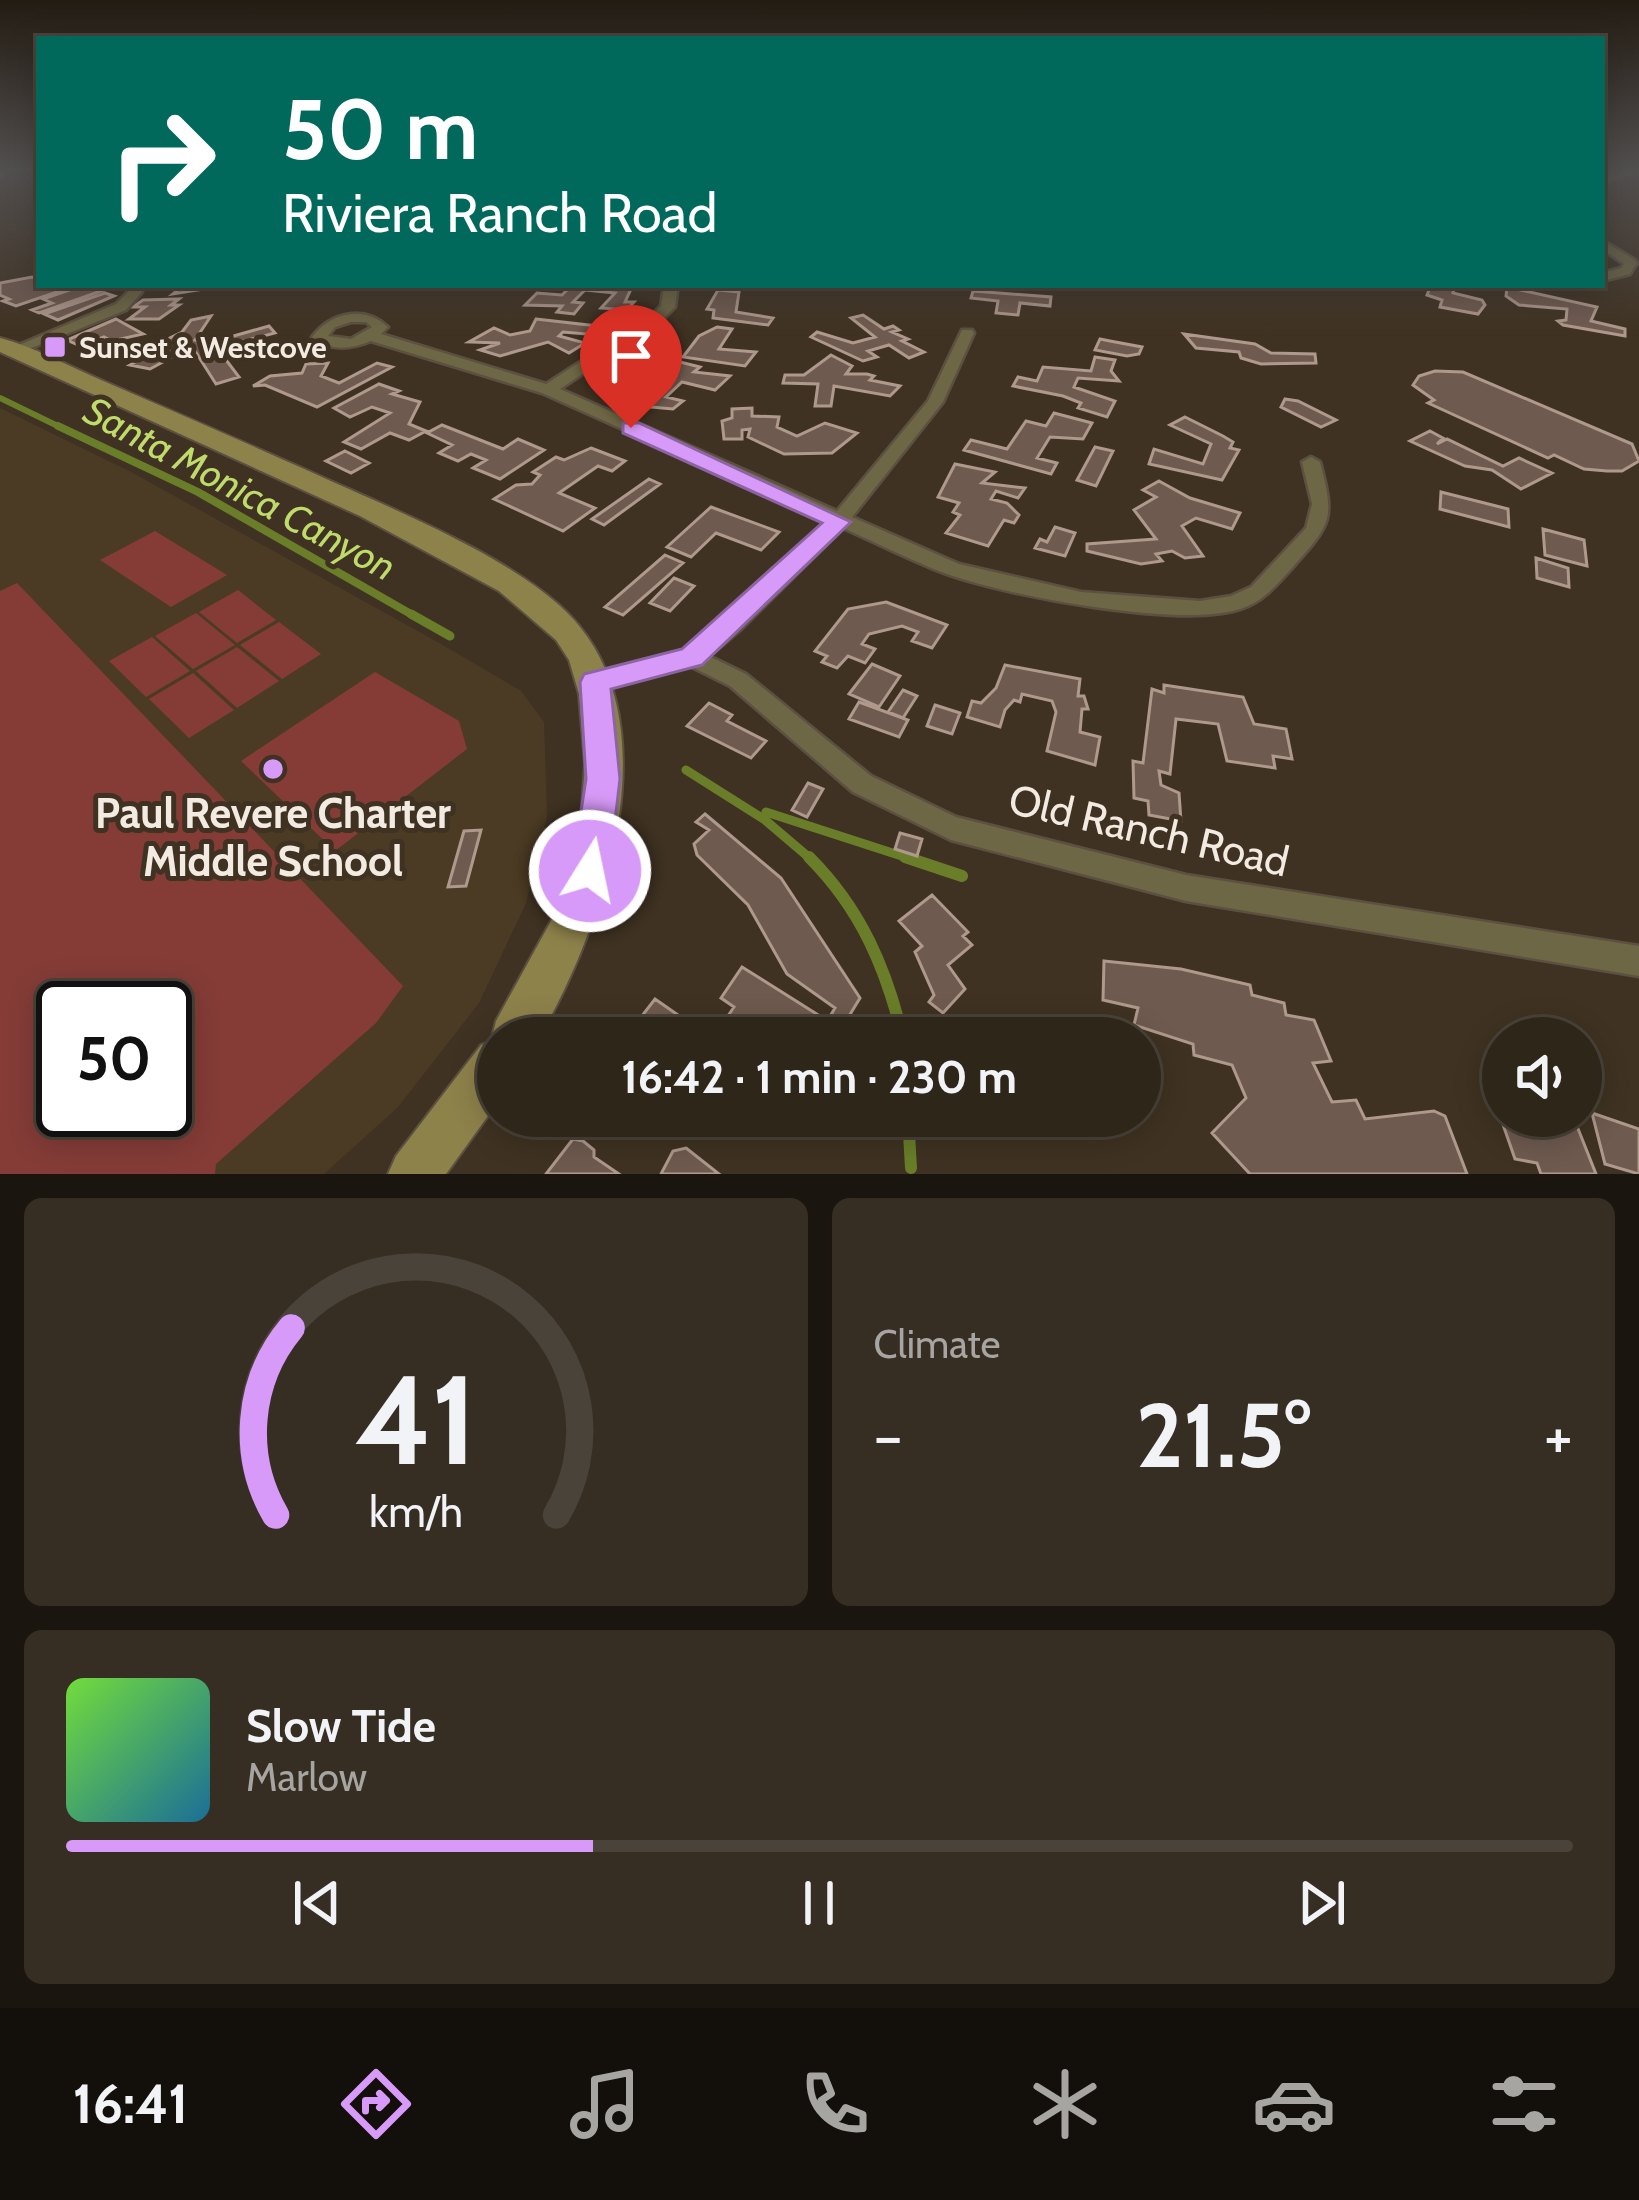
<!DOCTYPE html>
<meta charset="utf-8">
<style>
:root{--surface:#2f261a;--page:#372e23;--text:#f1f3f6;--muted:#a7a5a2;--line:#4a4339;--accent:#d89af8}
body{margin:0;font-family:Cabin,sans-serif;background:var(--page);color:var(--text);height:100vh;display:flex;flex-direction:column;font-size:45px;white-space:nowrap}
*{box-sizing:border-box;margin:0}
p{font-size:39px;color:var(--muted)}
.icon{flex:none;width:66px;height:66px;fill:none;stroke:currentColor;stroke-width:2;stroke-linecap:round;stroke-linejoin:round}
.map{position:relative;height:1174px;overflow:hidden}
.panel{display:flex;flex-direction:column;gap:24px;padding:24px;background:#1a150e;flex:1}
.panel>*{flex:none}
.banner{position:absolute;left:36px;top:36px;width:1569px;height:252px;border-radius:0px;box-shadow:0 6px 30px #0003,0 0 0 3px var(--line);background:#00695c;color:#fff;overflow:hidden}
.tools{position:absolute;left:1482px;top:1017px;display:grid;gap:24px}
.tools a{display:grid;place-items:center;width:120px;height:120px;border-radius:50%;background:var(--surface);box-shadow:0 6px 30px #0003,0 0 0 3px var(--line);font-size:60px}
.speed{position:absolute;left:36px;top:981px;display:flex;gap:24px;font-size:60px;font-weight:700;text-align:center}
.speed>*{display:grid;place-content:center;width:156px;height:156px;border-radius:50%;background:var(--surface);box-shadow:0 6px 30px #0003,0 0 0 3px var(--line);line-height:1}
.speed .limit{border:6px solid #111;border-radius:18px;background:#fff;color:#111}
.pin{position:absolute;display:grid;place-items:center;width:102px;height:102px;color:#fff;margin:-123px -51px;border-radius:50% 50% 50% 0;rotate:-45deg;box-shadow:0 0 12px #0007}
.pin .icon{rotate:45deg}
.me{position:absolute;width:132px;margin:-66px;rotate:10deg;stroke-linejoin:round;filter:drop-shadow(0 0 9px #0008)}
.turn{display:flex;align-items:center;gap:42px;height:252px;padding:0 48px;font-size:54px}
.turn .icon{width:156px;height:156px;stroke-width:2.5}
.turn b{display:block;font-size:84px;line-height:102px}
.big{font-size:90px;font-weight:700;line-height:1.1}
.panel .tile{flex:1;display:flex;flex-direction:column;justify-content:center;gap:18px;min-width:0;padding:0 42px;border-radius:18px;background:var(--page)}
.panel .dial{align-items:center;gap:0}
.dial svg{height:312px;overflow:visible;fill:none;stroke:var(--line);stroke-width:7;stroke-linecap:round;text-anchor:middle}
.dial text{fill:var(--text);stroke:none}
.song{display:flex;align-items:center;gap:36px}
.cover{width:144px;height:144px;border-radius:18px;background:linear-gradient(135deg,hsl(100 70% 55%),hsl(200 70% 35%))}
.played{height:12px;border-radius:6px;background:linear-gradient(90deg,var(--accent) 35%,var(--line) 35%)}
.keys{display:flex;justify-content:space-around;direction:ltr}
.heat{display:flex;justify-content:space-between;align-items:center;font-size:66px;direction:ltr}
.panel .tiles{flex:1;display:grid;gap:24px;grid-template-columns:1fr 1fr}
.tile:last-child{grid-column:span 2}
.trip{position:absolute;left:477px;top:1017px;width:684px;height:120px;border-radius:60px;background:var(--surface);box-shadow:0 6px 30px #0003,0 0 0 3px var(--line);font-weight:700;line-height:120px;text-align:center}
.tabs{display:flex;height:192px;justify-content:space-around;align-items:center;background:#130f0a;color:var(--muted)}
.tabs .icon{width:84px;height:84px}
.tabs .active{color:var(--accent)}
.tabs b{font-size:54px;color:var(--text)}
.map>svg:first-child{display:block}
.built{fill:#4c3b24;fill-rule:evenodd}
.green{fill:#853c37;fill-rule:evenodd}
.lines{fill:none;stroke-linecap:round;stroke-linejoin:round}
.stream-far3{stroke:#6a7e29;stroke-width:6}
.stream-far2{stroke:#6a7e29;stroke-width:8}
.stream-far1{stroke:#6a7e29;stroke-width:9}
.stream{stroke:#6a7e29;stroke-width:12}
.building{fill:#6f5a4f;stroke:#af988c;stroke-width:3}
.minor-casing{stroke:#5c5041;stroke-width:5}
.secondary-casing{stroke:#5c5041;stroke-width:4}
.minor{fill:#6e6745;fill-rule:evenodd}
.secondary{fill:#8e824b;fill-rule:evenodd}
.route{fill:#d89af8;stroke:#8c64a1;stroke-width:3}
.poi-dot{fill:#d89af8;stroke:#3f3222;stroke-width:4.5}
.labels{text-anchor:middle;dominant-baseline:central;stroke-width:10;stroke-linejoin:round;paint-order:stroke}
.far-poi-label{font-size:30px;font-weight:bold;fill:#f3ebe1;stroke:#3f3222;text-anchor:start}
.water-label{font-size:39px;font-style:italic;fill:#bedb6b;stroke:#3f3222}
.near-poi-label{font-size:42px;font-weight:bold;fill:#f3ebe1;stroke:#3f3222}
.near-street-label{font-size:42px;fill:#f3ebe1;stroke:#3f3222}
</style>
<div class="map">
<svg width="1639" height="1174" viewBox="0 0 1639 1174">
<rect width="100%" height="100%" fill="#3f3222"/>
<path class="built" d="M0 408 131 472 441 644 521 691 544 722 547 816 526 903 479 1003 398 1107 324 1174H0ZM63 1008H165V1110H63Z"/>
<path class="green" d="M155 531 227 575 171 607 100 560Z
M17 583 403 986 376 1023 216 1164 215 1174H0V591ZM165 1008V1110H63V1008Z
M238 590 276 620 237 643 199 612Z
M196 613 235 645 193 669 155 636Z
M279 622 321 654 282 679 240 645Z
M152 637 190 671 146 697 109 661Z
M237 647 279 681 237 708 196 671Z
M375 672 459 721 467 749 335 851 241 761Z
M193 673 234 710 189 738 149 699Z"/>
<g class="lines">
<path class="stream-far3" d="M0 398 64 429"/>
<path class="stream-far2" d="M58 426 198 492 416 617"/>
<path class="stream-far1" d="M411 614 450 636
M686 770 765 820 812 860
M766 812 914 860"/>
<path class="stream" d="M809 857C861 909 886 968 903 1038
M905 857 962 876
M908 1116 911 1168"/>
</g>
<path class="building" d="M32 277 60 291 16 306 3 301 9 299 0 295V283Z
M84 285 104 290 39 313 32 310 52 303 43 299Z
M184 285H229L173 294Z
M572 285 632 287 625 302H634L627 310 601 308 615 293 585 290 573 302 583 303 574 314 557 312 562 306 525 305 537 293 562 295Z
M1431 285H1455L1453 293 1482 300 1485 305 1478 314 1440 307 1442 300 1427 295Z
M1507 287 1597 307 1591 321 1625 329V336L1563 325 1558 321 1566 320 1567 309 1519 305 1506 296Z
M718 290 739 292 736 312 773 318 768 325 713 318 714 310 707 309Z
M973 291 1051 297 1050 306 1020 303 1018 315 996 313 998 301 971 298Z
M105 293 114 296 58 320 44 314Z
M179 299 171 305H179L159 319H129L145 307H133L143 300Z
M863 315 884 329 893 326 899 330 892 332 908 339 902 341 924 352 909 358 889 345 868 351 877 357 863 361 811 337 817 332 853 343 875 337 851 318Z
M211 316 195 340 209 343 269 326 275 333 217 348 239 377 216 384 195 351 187 349 150 369 130 365 163 347H151L182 332 191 320Z
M116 319 143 334 112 341 104 337 80 346 67 340Z
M536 319 606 327 598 335 563 332 559 336 585 343 569 353 548 342 500 356 480 350 500 343 469 342 494 328 510 335 530 331Z
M717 327 732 329 719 349 756 352 745 366 683 357 699 336Z
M1184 334 1255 344 1271 353 1315 354 1316 363 1261 364 1241 358 1239 352 1196 348Z
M1100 339 1110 341 1142 347 1139 354 1127 356 1095 350Z
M831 355 852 366 846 374H867L874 376 870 380 900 386 890 396 834 386 831 406H815L818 384 783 383 785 375H804Z
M1095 357 1115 360 1111 371 1119 381 1078 378 1074 387 1115 401 1107 417 1078 408 1081 403 1063 396 1013 386 1018 377 1037 381 1043 367 1091 371Z
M668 359 700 367 694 372 730 376 715 390 682 382 666 397 683 401 673 409 629 405 657 381 642 378Z
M328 363 321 376 339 383 377 363 392 367 317 407 265 385 253 386 270 376 302 373 306 364Z
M1435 371 1463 372 1632 444 1639 461 1622 471H1607L1584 469 1554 455 1548 458 1428 403 1434 400 1413 385 1419 376Z
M379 384 399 391 392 394 420 402 409 424 426 431 409 440 390 433 361 449 344 442 390 413 372 407 350 417 334 408Z
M1285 399 1298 401 1336 420 1321 427 1281 407Z
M752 408V416L779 417 777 427 797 436 825 423 857 433 832 453 784 454 748 437 750 429 742 430V439H724L722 421 732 418V409Z
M1054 413 1092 423 1083 439 1050 437 1037 458 1057 463 1051 474 964 450 971 440 1007 449 1026 421 1046 426Z
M1185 417 1223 436 1233 442 1230 448 1239 450 1222 480 1149 464 1154 449 1203 464 1211 444 1170 425Z
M442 425 503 449 518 439 544 450 500 479 473 468 486 460 471 454 458 461 439 453 452 445 427 433Z
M1430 431 1443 438 1437 444 1447 439 1503 466 1519 458 1552 473 1521 489 1492 470 1465 466 1410 441Z
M1095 447 1113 451 1096 486 1077 480Z
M591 448 625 461 612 471 598 466 559 493 595 508 563 531 494 499 516 485 532 484 540 475 533 472 556 457 564 460Z
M345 451 369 463 351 473 326 461Z
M955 464 995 472 982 483 1025 488 1018 498 996 491 991 499 1007 503 1019 515 1014 523 1004 520 988 546 946 533 960 515 953 512 959 503 938 497Z
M649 479 660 484 604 525 592 519Z
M1159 481 1190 498 1240 513 1232 529 1196 518 1182 526 1203 556 1185 558 1172 551 1156 554 1162 561 1141 564 1087 551V544L1156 539 1134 510 1156 497 1143 490Z
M1441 492 1508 509 1509 527 1440 509Z
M711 507 779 532 761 550 716 533 691 557 667 547Z
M1055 527 1075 533 1065 556 1035 548 1040 539 1047 542Z
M1543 529 1584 540 1587 566 1545 555Z
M665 555 683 563 623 615 605 607Z
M1536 558 1568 568 1569 587 1537 578Z
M674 578 694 586 670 611 650 603Z
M886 602 947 625 932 648 912 641 918 632 902 626 869 634 862 644 875 649 865 663 848 656 837 668 822 662 827 656 815 651 848 609Z
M872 664 900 676 879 707 849 694Z
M1005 665 1080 679 1078 696H1084L1088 709H1082L1080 732 1100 737 1095 765 1047 751 1056 712 1052 701 1022 694 1020 702 1014 700 1005 710 1000 727 967 717 972 701 981 703 996 688Z
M1164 685 1243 697 1254 724 1286 729 1292 759 1273 756 1275 768 1227 761 1218 724 1176 719 1170 774 1159 771 1161 785 1179 793 1181 821 1149 815 1148 801 1134 798 1133 761 1143 763 1152 689 1164 693Z
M903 690 917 696 903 718 888 712Z
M859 702 908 720 899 737 849 719Z
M709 703 732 715 727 721 766 741 751 758 687 726Z
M935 705 960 713 952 734 927 726Z
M808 783 823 789 807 817 792 810Z
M705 814 781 878 860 998 843 1026 854 1032 850 1038H817L835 1008 787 974 748 905 697 855 694 844 709 830 696 822Z
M481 830 466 886 448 887 464 831Z
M900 833 922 839 917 856 895 849Z
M932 895 968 932 963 936 972 945 948 965 965 989 943 1013 929 1002 934 995 915 952 922 946 899 921Z
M1104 961 1181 969 1250 985 1252 995 1284 1003 1286 1015 1314 1020 1331 1061 1313 1063 1332 1102 1356 1100 1365 1119 1434 1111 1445 1116 1467 1174H1250L1212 1133 1246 1098 1232 1065 1194 1055 1193 1044 1134 1025 1138 1008 1103 1000Z
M742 967 823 1018 811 1038 777 1033 774 1038H713L734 1007 721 998Z
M655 999 711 1038H634L628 1034Z
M1592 1113 1639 1129V1174L1605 1164Z
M1500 1116 1525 1121 1523 1116H1573L1596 1174H1541L1537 1163 1515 1159Z
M573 1139 583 1141 594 1150V1157L619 1174H546Z
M686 1148 719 1174H661L673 1151Z"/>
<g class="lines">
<defs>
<path id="minor" d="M1628 169H1639V172L1602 184V178Z
M1602 240 1635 260 1637 263 1630 274 1602 281V273L1621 268 1624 264 1602 249Z
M123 285H137L142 292 126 310 19 353 7 350 116 304 128 292Z
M664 285H678L675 307 659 323 560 389 837 511 928 401 962 330H972L974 333 943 402 852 517 959 564 1081 592 1200 601 1231 596 1251 587 1306 528 1312 504 1302 462 1311 457 1320 462C1335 520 1332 523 1292 568 1277 584 1265 600 1243 608 1186 630 1003 595 944 573 910 560 877 543 843 528L741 629 709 656 746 674 871 776 956 817 1186 875 1639 946V976L1186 901 951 840 853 792 730 686 690 666 595 691 587 688 583 682 587 676 685 651 725 619 828 521 542 393 371 341C351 349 330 352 312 337 331 312 364 305 388 327L381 334 546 384 649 317 661 306ZM351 322H366L372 327 351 339 328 336 335 327Z"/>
<path id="secondary" d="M0 169H13L0 177Z
M0 338C35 347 68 366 101 380 168 409 235 438 302 468 380 504 496 549 559 605 679 711 605 923 539 1038H498V1102L446 1174H388L396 1156 481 1045 491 1041 496 1021 551 921 575 847 582 806 585 764 579 694 569 660 556 640 499 591 360 516 0 352Z"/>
</defs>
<use href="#minor" class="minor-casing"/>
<use href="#secondary" class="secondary-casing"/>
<use href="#minor" class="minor"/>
<use href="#secondary" class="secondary"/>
</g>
<linearGradient id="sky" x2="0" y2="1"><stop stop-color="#231c13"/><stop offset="0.51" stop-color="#524f4f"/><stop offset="1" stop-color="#524f4f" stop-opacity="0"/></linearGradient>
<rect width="1639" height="333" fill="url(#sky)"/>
<path class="route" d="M623 423H639L851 522 702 665 611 689 620 779 609 871 603 882 590 887 577 882 572 871 586 779 580 682 584 674 682 649 822 523 623 433Z"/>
<g class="poi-dot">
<rect x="43" y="335" width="24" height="24" rx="6"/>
<circle cx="273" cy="769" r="12"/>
</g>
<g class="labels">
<g class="far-poi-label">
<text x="79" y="347">Sunset &amp; Westcove</text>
</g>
<g class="water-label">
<text transform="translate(240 488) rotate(28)">Santa Monica Canyon</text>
</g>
<g class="near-poi-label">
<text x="273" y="813">Paul Revere Charter<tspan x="273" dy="48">Middle School</tspan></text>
</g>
<g class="near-street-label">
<text transform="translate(1149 830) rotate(13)">Old Ranch Road</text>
</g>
</g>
</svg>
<div class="tools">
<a><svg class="icon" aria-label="sound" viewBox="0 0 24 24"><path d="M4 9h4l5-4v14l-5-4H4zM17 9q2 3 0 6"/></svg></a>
</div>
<div class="speed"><div class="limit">50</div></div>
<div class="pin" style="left:631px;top:428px;background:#d93025"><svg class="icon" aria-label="arrive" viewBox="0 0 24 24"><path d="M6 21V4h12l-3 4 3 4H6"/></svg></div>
<svg class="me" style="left:590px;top:871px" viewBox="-20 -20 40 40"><circle r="17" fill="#d89af8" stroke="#fff" stroke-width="3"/><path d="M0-11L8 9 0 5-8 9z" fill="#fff"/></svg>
<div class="trip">16:42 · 1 min · 230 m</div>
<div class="banner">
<div class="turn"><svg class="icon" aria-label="right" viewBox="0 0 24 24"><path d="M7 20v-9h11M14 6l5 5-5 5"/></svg><div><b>50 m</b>Riviera Ranch Road</div></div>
</div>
</div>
<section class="panel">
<div class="tiles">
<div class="tile dial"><svg viewBox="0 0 100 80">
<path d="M14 69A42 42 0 1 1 86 69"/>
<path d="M14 69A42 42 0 0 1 18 21" stroke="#d89af8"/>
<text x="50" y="56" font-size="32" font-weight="700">41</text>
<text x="50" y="72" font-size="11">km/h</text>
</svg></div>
<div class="tile"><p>Climate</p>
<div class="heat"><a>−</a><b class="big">21.5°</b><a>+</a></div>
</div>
<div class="tile">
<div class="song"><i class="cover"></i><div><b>Slow Tide</b><p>Marlow</p></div></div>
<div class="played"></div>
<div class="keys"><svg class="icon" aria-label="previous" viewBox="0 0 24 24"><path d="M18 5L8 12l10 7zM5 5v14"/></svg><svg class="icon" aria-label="pause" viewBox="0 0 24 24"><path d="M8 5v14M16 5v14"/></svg><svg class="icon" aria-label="next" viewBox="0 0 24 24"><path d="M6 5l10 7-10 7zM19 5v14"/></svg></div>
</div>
</div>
</section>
<nav class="tabs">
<b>16:41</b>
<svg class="icon active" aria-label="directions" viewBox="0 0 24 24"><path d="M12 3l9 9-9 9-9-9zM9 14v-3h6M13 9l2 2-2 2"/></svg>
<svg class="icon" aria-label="music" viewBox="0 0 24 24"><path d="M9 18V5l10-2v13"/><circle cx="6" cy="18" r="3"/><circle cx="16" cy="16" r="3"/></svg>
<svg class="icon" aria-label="phone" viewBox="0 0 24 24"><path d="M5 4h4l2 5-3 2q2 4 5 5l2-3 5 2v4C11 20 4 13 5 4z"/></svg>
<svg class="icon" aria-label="climate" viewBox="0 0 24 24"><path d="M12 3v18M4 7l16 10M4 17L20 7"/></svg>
<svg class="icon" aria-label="car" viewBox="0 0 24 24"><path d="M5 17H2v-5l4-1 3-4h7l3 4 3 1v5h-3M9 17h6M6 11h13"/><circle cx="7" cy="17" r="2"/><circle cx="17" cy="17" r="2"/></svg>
<svg class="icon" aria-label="filters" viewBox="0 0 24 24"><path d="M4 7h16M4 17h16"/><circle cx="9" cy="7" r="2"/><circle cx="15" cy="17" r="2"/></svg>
</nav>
